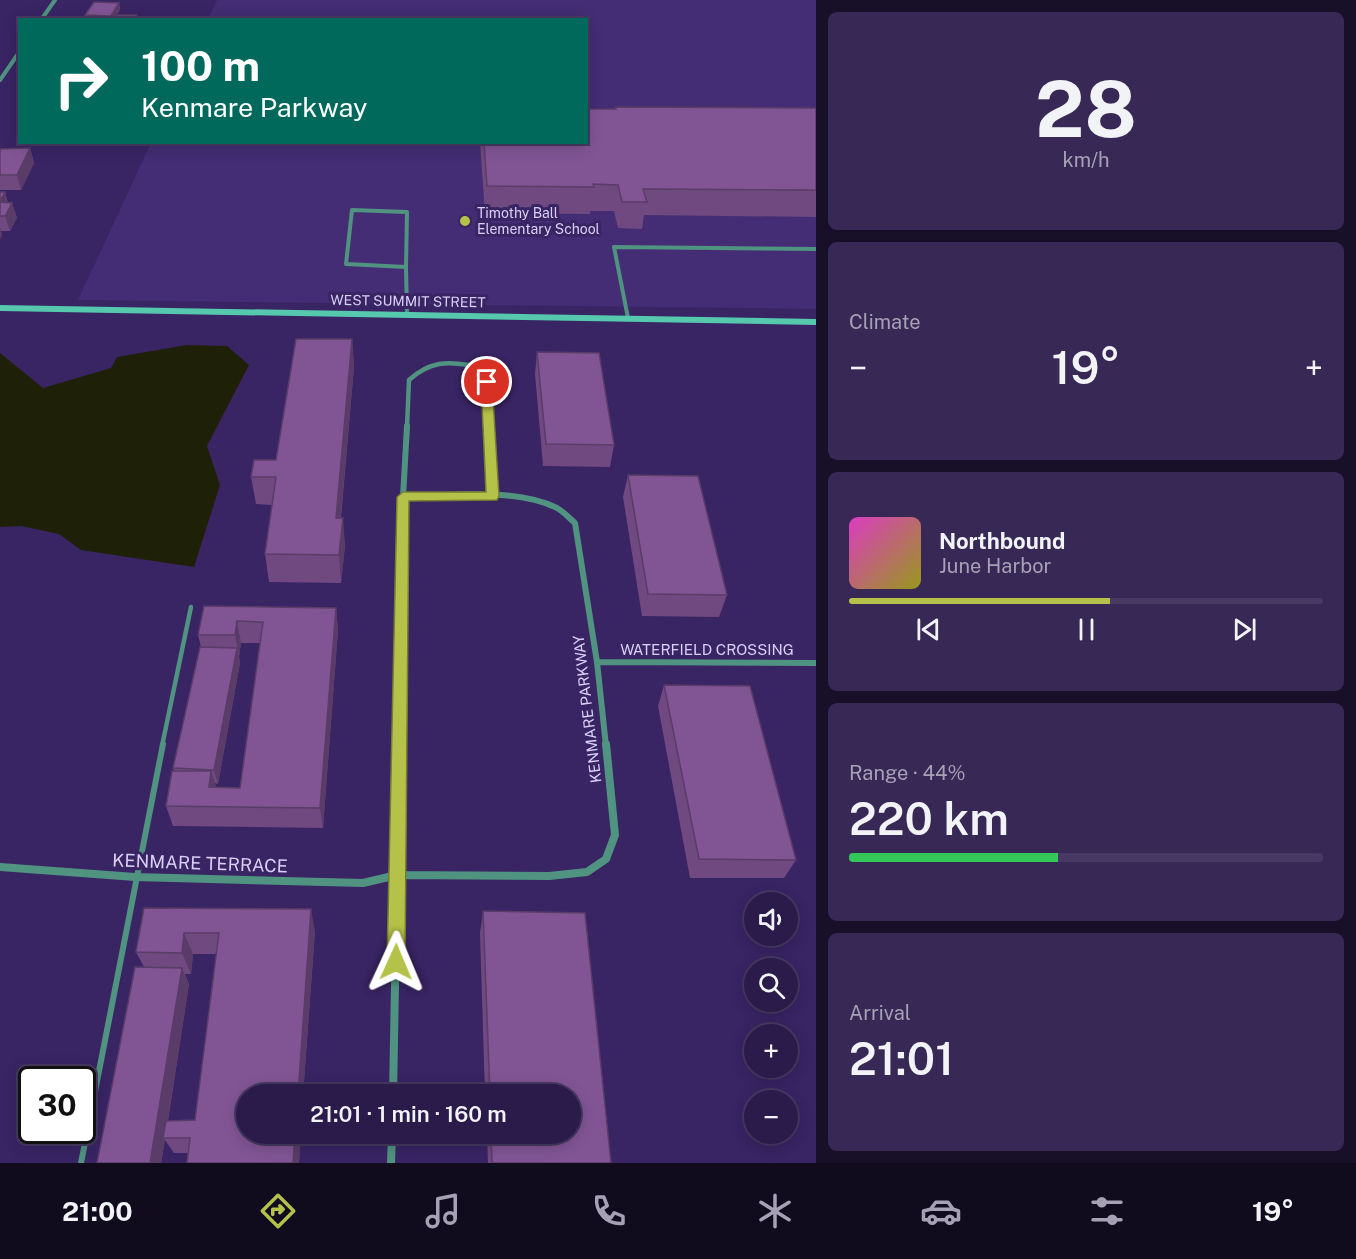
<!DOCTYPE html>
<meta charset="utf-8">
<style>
:root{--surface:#2b1b4b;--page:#372855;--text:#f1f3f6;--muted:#a6a1b5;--line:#473963;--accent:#b5c249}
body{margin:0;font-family:"Public Sans",sans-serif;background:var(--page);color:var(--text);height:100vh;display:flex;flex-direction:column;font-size:22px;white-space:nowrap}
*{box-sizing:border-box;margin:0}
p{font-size:20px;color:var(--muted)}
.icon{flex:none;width:33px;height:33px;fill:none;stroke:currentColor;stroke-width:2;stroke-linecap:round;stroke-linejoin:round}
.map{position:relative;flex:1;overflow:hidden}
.details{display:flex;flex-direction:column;gap:12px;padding:12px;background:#180f29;width:540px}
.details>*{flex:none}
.hud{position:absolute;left:18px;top:18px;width:570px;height:126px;border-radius:0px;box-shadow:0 3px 15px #0003,0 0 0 2px var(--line);background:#00695c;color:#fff;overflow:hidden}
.fabs{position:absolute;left:744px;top:892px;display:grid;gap:12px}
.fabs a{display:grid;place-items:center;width:54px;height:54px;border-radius:50%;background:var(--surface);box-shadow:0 3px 15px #0003,0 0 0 2px var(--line);font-size:30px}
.speed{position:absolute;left:18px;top:1066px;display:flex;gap:12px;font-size:30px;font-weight:700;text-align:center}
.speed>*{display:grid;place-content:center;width:78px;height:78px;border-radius:50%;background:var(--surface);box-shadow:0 3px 15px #0003,0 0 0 2px var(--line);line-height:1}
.speed .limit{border:3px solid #111;border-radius:9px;background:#fff;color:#111}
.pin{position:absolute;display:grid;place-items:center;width:51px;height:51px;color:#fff;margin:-26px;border:3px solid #fff;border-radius:50%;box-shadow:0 2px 6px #0007}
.me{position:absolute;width:66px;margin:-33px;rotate:1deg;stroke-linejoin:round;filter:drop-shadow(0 0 4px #0008)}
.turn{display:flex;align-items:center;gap:21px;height:126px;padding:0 24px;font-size:27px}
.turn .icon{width:78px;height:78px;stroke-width:2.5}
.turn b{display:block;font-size:42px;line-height:51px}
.big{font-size:45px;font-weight:600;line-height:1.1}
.details .tile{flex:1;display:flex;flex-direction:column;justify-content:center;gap:9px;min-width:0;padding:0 21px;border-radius:9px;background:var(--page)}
.details .dial{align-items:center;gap:0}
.dial b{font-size:78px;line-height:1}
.song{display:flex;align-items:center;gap:18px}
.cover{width:72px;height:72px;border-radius:9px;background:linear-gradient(135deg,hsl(310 70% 55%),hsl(60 70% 35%))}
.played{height:6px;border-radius:3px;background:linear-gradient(90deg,var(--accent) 55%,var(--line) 55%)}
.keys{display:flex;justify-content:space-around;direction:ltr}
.heat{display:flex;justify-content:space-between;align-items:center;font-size:33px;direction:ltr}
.charge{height:9px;border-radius:4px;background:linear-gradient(90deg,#34c759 44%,var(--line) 0)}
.trip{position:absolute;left:236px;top:1084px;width:345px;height:60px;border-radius:30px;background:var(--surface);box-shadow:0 3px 15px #0003,0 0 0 2px var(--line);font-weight:600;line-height:60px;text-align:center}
.tab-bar{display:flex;height:96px;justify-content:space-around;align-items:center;background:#110b1e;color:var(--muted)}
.tab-bar .icon{width:42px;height:42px}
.tab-bar .current{color:var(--accent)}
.tab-bar b{font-size:27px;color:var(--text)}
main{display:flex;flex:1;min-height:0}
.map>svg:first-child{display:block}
.built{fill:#442d74}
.water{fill:#1e2107}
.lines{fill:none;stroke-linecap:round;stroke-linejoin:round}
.lane-far2{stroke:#509381;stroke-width:4}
.lane-far1{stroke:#509381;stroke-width:4.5}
.lane{stroke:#509381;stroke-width:6}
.street-far3{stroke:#509381;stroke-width:4}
.street-far2{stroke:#509381;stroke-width:4.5}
.street-far1{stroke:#509381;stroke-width:6}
.street{stroke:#509381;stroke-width:8}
.secondary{fill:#55c8ad;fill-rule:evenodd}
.wall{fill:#6f497f;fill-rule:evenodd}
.shaded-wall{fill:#5a3c68}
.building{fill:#815594;stroke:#5a3c68;stroke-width:1.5}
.route{fill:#b5c249;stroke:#767e2f;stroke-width:1.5}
.poi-dot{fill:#b5c249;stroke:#392464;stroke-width:2}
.labels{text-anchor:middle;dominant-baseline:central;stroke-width:6;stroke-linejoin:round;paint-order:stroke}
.far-poi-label{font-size:14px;fill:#d8d0f7;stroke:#392464;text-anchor:start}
.far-street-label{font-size:14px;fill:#d8d0f7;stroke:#392464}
.street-label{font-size:15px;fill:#d8d0f7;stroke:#392464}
.near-street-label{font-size:18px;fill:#d8d0f7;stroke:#392464}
</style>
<main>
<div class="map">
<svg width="816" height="1163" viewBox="0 0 816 1163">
<rect width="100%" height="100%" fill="#392464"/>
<path class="built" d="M217 0H816V309L78 300 151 143 586 142V20L208 19Z"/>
<path class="water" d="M187 345 227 346 249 365 207 446 220 485 194 567 81 550 59 534 21 526 0 527V353L43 388 111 368 117 357Z"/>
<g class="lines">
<path class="lane-far2" d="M352 210 407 212 406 267 346 264Z
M406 267 407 314
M628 318 614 247 816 249"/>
<path class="lane-far1" d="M162 746 191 607"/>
<path class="lane" d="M81 1163 163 744"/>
<path class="street-far3" d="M41 20 55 0
M0 80 20 51"/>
<path class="street-far2" d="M407 427 409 380C430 361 447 361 474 366L487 382 489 427"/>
<path class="street-far1" d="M489 426 493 496
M403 497 407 426
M597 662 816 663
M399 746 403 497C449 496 515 487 557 508 564 512 569 518 575 523L597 662 606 746"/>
<path class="street" d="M0 867 135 877 363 883 397 875
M397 875 399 744
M397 875 549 876 587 872 606 859 615 835 606 744
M393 1095 397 875
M391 1163 392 1134"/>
<path class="secondary" d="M0 305 816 319V325L0 311Z"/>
</g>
<path class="wall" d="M119 3 120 9 117 15 138 20H86L85 15Z
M615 107 816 108V217L644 215 642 229 618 228 614 211H590V214L485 213 480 142H586L615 109Z
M20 112V130L16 118Z
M30 148 34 163 21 190H0V149Z
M0 192H5L8 203H12L17 218 10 231H1L2 235 0 239Z
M352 339 354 367 341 518 345 545 341 583 269 582 265 554 272 505 256 504 251 477 276 460Z
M537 352 614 445 610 467 543 466 535 374Z
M628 475 727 595 719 617 642 616 623 497Z
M204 606 336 608 338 630 323 828 173 826 166 806 174 771 173 768 201 647 198 635ZM241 643H260L240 788 216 787 215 783 218 784 240 663 239 656Z
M664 685 796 860 784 878H690L658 706Z
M144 908 315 931 303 1095H246V1134H301L299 1163 188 1153H174L165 1140 161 1163 144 967 136 952ZM193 954H217L195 1120 168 1121 189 984 185 974H191Z
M483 911 611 1163H488L487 1134H570V1095H485L480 933Z"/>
<path class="shaded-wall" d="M119 3 120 9 114 20H112L111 16Z
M30 148 34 163 21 190 17 175Z
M5 192 9 207 12 203 17 218 10 231 5 216H4L0 201Z
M0 227 2 235 0 239Z
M352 339 354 367 338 545 336 518Z
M343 518 345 545 341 583 339 555Z
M336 608 338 630 323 828 320 808Z
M237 621 241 643 239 656 235 635Z
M237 648 240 663 218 784 214 770Z
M211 771 217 791 209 787Z
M311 909 315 931 303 1095H298Z
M184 933 193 954 191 974 182 953Z
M182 968 189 984 165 1138H163L165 1140 161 1163H150Z
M295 1134H301L299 1163H293Z"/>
<path class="building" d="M94 2 119 3 111 16 85 15Z
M116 15H137L134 20H114Z
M615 107 816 108V190L643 189 647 202H622L618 185 593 184 594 187 487 186 484 142H586V109H616Z
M30 148 17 175H0V149Z
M0 192H5L0 201Z
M0 202 12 203 5 216H0Z
M296 339H352L336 518H343L339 555 265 554 276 477H251L254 460H276Z
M537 352 599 353 614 445 546 444Z
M628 475 698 476 727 595 648 594Z
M204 606 336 608 320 808 166 806 172 771H211L209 787 240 788 263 622 237 621 235 635H198Z
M200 647 237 648 214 770 173 768Z
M664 685 750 686 796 860 699 859Z
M144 908 311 909 298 1095H246V1134H295L293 1163H187L190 1138H163L166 1121 195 1120 219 933H184L182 953 136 952Z
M483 911 585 913 611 1163H492L491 1134H570V1095H490Z
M135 967 182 968 150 1163H97Z"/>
<path class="route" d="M487 378 492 382 499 496 497 500 409 501 405 962 403 969 396 971 390 969 387 962 397 497 403 492H486L481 382Z"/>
<circle class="poi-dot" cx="465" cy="221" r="6"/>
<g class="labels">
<g class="far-poi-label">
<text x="477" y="213">Timothy Ball<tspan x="477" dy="16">Elementary School</tspan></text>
</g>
<g class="far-street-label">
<text transform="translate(408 301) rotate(1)">WEST SUMMIT STREET</text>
</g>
<g class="street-label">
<text x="707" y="649">WATERFIELD CROSSING</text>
<text transform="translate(587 709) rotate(-97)">KENMARE PARKWAY</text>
</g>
<g class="near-street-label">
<text transform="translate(200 863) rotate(2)">KENMARE TERRACE</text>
</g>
</g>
</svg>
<div class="fabs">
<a><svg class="icon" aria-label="sound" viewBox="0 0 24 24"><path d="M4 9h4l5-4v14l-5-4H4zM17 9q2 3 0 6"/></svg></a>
<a><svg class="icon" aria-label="search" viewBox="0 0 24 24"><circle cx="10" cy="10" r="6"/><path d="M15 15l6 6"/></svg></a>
<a>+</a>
<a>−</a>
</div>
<div class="speed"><div class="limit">30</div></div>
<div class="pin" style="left:487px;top:382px;background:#d93025"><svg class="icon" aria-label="arrive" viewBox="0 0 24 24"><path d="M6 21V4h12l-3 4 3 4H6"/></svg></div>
<svg class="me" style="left:396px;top:962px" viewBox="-20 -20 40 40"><path d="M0-17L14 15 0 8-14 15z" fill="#b5c249" stroke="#fff" stroke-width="4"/></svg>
<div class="trip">21:01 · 1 min · 160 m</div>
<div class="hud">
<div class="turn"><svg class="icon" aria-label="right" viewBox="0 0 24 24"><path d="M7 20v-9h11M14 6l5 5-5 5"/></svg><div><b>100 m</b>Kenmare Parkway</div></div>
</div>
</div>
<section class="details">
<div class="tile dial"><b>28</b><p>km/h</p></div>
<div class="tile"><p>Climate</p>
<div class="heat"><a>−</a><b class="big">19°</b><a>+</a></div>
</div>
<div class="tile">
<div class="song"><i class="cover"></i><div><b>Northbound</b><p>June Harbor</p></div></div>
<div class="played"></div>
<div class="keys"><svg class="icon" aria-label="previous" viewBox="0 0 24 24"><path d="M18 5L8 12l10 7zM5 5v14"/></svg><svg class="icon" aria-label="pause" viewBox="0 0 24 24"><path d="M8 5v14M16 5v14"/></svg><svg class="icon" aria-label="next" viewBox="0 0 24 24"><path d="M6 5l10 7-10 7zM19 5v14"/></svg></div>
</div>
<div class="tile"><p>Range · 44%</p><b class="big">220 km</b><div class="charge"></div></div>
<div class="tile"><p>Arrival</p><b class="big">21:01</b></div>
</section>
</main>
<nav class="tab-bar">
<b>21:00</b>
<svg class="icon current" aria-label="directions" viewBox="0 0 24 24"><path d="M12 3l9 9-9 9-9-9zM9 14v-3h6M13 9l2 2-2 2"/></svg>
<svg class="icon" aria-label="music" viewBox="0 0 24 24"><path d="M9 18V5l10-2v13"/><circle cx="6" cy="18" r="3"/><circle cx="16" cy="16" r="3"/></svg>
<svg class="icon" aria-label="phone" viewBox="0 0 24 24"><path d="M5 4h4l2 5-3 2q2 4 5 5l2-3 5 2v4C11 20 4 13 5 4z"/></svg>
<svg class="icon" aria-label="climate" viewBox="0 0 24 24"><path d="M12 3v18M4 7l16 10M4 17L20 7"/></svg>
<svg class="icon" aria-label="car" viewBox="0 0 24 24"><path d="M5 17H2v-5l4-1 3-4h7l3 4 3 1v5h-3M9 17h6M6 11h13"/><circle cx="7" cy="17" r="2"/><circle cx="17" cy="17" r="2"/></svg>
<svg class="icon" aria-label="filters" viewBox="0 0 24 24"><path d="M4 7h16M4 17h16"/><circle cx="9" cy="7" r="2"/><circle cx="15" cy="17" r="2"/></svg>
<b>19°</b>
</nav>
